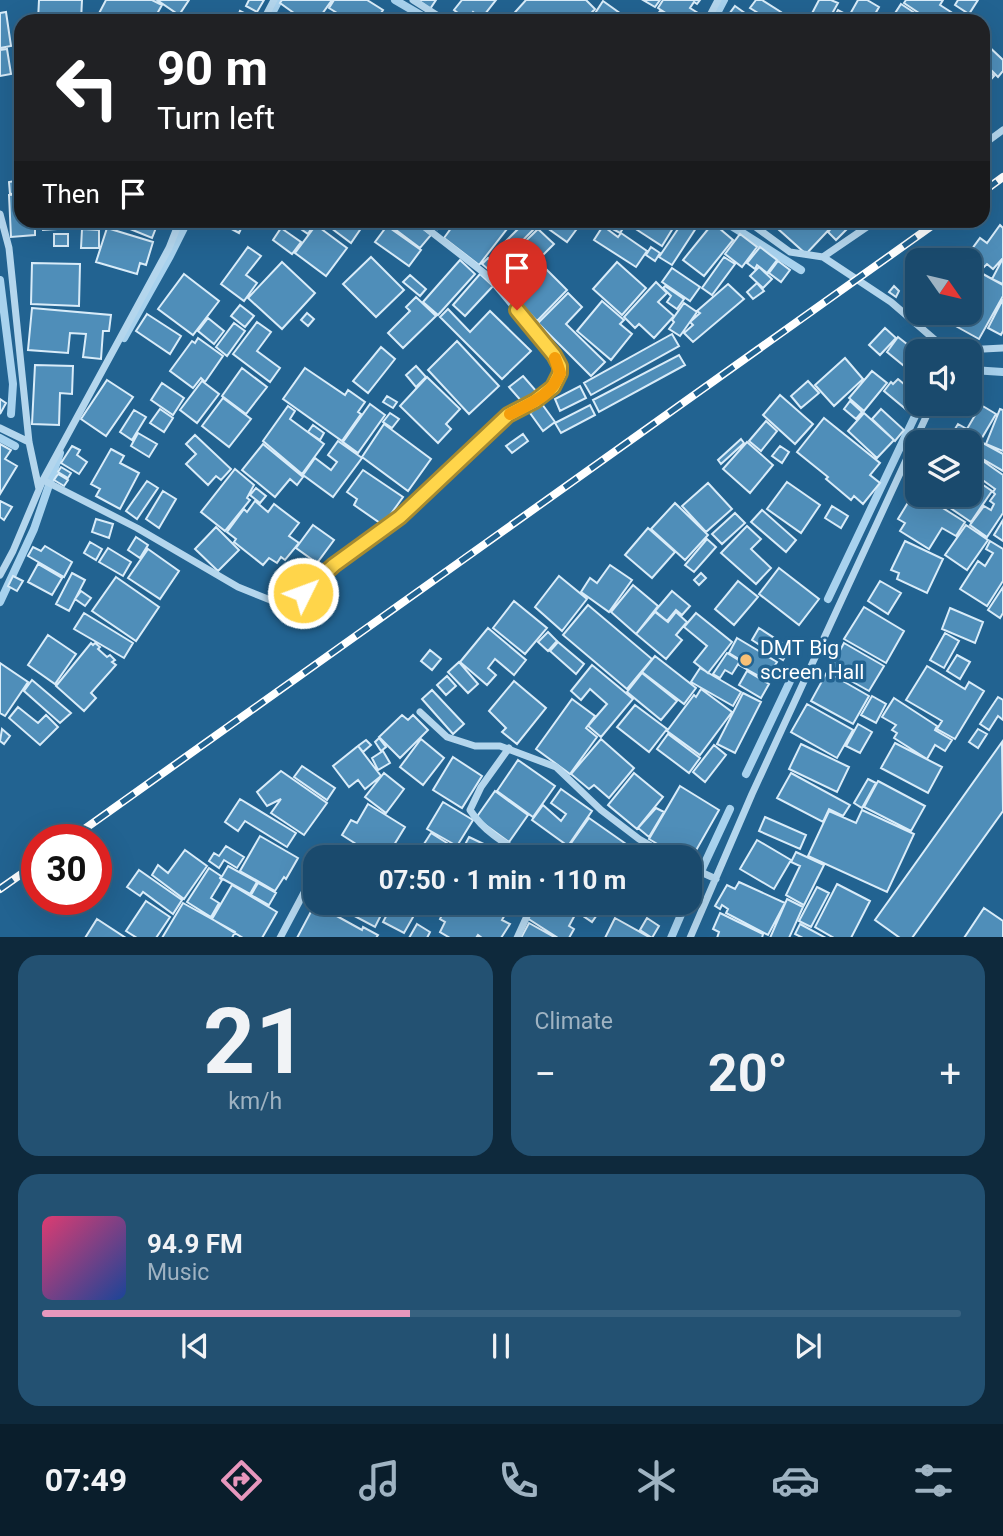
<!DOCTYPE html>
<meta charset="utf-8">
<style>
:root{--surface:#1a4a6d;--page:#235172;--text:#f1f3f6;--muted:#9fb3c2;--line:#386280;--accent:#e797bd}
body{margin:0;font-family:Roboto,sans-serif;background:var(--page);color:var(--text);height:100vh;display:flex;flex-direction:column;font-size:26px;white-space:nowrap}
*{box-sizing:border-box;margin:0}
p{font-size:23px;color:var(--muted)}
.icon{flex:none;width:38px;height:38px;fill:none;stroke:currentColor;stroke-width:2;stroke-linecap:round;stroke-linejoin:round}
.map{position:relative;height:937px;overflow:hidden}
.panel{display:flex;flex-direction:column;gap:18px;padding:18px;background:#0e293c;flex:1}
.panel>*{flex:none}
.guide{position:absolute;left:14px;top:14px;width:976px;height:214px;border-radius:21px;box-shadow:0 7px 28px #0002,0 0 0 2px var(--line);background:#202124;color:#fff;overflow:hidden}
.needle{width:46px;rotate:124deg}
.buttons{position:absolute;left:905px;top:248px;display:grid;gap:14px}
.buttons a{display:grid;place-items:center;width:77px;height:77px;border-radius:14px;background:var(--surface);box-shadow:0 7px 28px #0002,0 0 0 2px var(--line);font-size:35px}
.speed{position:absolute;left:21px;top:824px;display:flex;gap:14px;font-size:35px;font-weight:700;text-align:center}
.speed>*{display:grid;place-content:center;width:91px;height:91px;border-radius:50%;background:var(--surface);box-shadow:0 7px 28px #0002,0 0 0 2px var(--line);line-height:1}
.speed .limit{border:10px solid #d22;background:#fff;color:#111}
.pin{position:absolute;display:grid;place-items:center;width:60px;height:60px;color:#fff;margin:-72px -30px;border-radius:50% 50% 50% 0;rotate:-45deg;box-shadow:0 0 7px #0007}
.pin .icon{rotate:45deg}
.me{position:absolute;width:77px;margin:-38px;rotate:48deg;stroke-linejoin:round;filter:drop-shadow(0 0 5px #0008)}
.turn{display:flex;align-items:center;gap:24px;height:147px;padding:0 28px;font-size:32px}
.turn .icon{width:91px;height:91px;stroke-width:2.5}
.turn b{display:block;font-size:49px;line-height:60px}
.then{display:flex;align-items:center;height:66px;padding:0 28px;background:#0003;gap:14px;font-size:26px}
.big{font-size:52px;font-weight:700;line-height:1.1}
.panel .card{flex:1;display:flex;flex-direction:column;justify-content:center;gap:10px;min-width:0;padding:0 24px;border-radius:21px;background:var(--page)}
.panel .dial{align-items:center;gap:0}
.dial b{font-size:91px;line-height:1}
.song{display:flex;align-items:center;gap:21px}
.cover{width:84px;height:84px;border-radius:10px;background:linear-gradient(135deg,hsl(340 70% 55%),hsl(220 70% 35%))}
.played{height:7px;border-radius:4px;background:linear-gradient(90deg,var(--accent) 40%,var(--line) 40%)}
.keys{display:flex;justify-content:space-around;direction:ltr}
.heat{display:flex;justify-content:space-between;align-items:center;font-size:38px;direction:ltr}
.panel .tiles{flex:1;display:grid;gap:18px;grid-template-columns:1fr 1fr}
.card:last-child{grid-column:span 2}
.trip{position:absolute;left:303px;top:845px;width:399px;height:70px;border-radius:21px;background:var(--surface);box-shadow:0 7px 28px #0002,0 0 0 2px var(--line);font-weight:700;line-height:70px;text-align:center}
.tabs{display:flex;height:112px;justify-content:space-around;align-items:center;background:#0a1e2c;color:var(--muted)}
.tabs .icon{width:49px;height:49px}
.tabs .on{color:var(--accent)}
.tabs b{font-size:32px;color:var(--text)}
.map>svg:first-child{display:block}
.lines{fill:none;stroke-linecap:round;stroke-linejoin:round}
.stream{stroke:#a8d2ee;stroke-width:8}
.building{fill:#4f8eb9;stroke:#d9ecf9;stroke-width:2}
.minor{stroke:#b4d6ed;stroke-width:7}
.rail-casing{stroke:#fff;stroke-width:8}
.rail{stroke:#226391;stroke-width:5;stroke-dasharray:16;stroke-linecap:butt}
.route-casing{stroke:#a68a30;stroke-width:18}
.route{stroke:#ffd54a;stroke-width:12}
.slow{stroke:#f59e0b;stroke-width:12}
.poi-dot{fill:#f8c076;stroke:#226391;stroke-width:2.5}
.labels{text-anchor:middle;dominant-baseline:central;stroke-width:7;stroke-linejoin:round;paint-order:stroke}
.poi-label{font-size:21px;fill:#fff;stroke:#226391;text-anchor:start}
</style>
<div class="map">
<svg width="1003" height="938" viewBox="0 0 1003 938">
<rect width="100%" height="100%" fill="#226391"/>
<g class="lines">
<path class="stream" d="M395 0 431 21
M268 21 279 0
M713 21 724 0
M722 220 801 270
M0 280 13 384 11 414
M124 338 170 256 188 220
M972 370 1003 372
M0 438 15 446
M828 599 915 416
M0 602 34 529 60 453
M746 774 792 677
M690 895 730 809
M671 938 686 903"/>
</g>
<path class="building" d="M39 0H82L81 21 38 20Z
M106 0H152L162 5 153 21H95Z
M157 0H189L179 15Z
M249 0H264L257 12 246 6Z
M282 0H332L317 21H305L280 3Z
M334 0H367L383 10 376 21H350L329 8Z
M418 0H436L430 9Z
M462 0H496L481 19 473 12 467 20 454 10Z
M526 0H586L595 9 584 21H507Z
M643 0H660L655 7Z
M663 0H700L697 4 694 2 690 8 698 13 692 21H678L658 8Z
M756 0H762L781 12 776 21H771L750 8Z
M819 0H831L838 3 828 21H808Z
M858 0H867L879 7 871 21H832L838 10 849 16Z
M906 0H943L940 5 951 12 945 21H931L904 3Z
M958 0H978L969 14 955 5Z
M603 1 631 21H590Z
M901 4 927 21H890Z
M735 6 756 21H724Z
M240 11 254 18 252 21H236Z
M660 11 674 21H653Z
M6 12 11 46 0 48V13Z
M213 15 225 21H209Z
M984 42 1003 60V71L998 77 984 63Z
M7 49 11 74 0 76V50Z
M21 52V88L18 89 14 53Z
M984 66 994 76 984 87Z
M15 172H21V193L10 194 9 182 15 181Z
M21 194V220H35V235L11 237 9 195Z
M42 220H102V226L43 230Z
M113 220H159L152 238 113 222Z
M215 220H245L239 233Z
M269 220H285V221L281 228Z
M288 220H315L316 221 308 234Z
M324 220H359L364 224 351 243 323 222Z
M391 220H412L431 235 420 248 388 224Z
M425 220H443L437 229Z
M457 220H514L479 265 444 238Z
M536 220H571L579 226 567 242Z
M608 220H620L626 224 620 233 605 225Z
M634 220H678L662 246 631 226Z
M684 220 700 222 672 265 659 257Z
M783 220H838L806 254 777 228Z
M838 220H856L836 240 828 232Z
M525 222 533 230 499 264 491 256Z
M713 223 733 240 704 276 683 260Z
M316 225 347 248 326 276 295 253Z
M1000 225 1003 228V258L993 269 987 264 982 269 966 257 980 238 987 243Z
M387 226 421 250 409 266 375 242Z
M603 226 618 237 621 233 647 251 636 267 594 240Z
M107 228 153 242 146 265 140 263 137 274 96 262Z
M281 228 301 242 292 254 273 240Z
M82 229 99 230V248H81Z
M538 229 554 244 516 282 500 266Z
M54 234H68V246H54Z
M740 234 757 247 742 267 725 254Z
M248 247 261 256 246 275 257 283 244 301 221 284Z
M651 247 660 253 655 261 646 255Z
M760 247 777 260 767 273 757 265 755 269 747 263Z
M956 253 964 261H949Z
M371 257 404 290 376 317 343 284Z
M724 257 735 264 712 295 702 288Z
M488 258 494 265 489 270 482 264Z
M460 260 475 274 438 315 423 302Z
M1002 260 1003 261V284L992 279Z
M778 261 790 270 781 282 769 273Z
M282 262 315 293 282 329 248 298Z
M617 262 646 288 622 315 593 289Z
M32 263 80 264 79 306 31 304Z
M543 266 567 290 537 321 513 296Z
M759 267 772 279 763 288 750 276Z
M672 268 700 287 690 301 662 282Z
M972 268 1003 285V296L979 339 943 319 947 313H970V272Z
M504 273 513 282 507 288 498 278Z
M184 274 219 301 193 335 158 309Z
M480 274 493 286 465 316 453 305Z
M410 275 426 289 420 296 403 282Z
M656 282 667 293 658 302 674 316 654 338 639 324 635 328 624 317Z
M757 283 764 291 753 299 747 292Z
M728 284 744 299 693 342 684 333 693 325 690 322 700 313 697 311Z
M665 286 684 299 677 309 667 302 671 296 663 288Z
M894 286 899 291 896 297 889 292Z
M568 293 582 307 566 324 605 362 591 376 538 323Z
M917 295V306L916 309 910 305Z
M416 297 436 316 403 348 388 333 410 311 406 307Z
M1003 299V331L1001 335 988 328Z
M602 301 624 320 620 324 632 334 611 360 577 331Z
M684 303 697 312 680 336 669 329 674 322 672 320Z
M240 305 254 316 245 327 231 316Z
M32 308 111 315 109 331H103L101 359 83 357 86 334 70 333 68 353 28 350Z
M448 309 470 332 490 311 531 351 502 379 440 317Z
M307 313 314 319 308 326 301 320Z
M147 314 181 336 170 354 136 331Z
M208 318 224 331 214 344 198 331Z
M257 322 271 332 257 351 280 368 270 382 233 354Z
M234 323 245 331 227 356 216 347Z
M885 328 896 338 880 355 869 345Z
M672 334 679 346 591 395 584 383Z
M898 337 917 352V360L909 370 887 352Z
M198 338 223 356 205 382 201 378 193 388 170 371 192 341 195 343Z
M457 341 499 386 469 414 428 370Z
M381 347 395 359 368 393 353 381Z
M679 355 685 365 599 412 593 400Z
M845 358 863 379 834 406 815 385Z
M35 365 73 366 72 394 60 393 59 425 32 424Z
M416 366 426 377 416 387 406 375Z
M242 368 267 387 246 414 222 396Z
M305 368 345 395 348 390 365 402 358 412 361 414 342 441 283 399Z
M872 371 887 383 864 411 849 398Z
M523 376 537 392 523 403 509 387Z
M427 377 460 409 446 424 451 429 438 443 400 406Z
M898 379 911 390 906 396 915 402 908 411 884 391 891 382 893 384Z
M107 380 133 397 106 436 81 419Z
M202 381 219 394 197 423 180 410Z
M808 381 819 393 801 408 791 396Z
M162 383 184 398 173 415 151 400Z
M580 386 586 398 560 411 555 399Z
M780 395 813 424 795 444 763 415Z
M387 396 397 402 393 408 383 402Z
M223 398 251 419 229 447 202 426Z
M0 399 6 403 0 414Z
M850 401 862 412 856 419 844 409Z
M370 404 385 415 358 453 343 442Z
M542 404 555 422 543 431 530 413Z
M590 405 595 415 561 433 555 423Z
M981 405 996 414 973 453 970 451V443H956L949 439 958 424 967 429Z
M288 406 295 411 290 419 324 444 302 474 263 441Z
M160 409 173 418 164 432 150 423Z
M881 409 904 430 895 441 872 419Z
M1000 409 1003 410V451L986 444Z
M134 410 146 417 132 440 120 432Z
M390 413 399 419 392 428 383 422Z
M864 413 894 440 877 458 848 431Z
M824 418 880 463 870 475 880 483 863 504 854 496 851 500 826 479 828 477 797 452Z
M766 421 777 431 761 451 749 441Z
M384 424 431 459 408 491 362 457Z
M313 425 324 433 320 440 308 432Z
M138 433 157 444 149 457 131 446Z
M523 434 528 441 512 453 506 446Z
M195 435 231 469 221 480 216 476 208 485 186 464 196 454 186 444Z
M741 439 744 443 721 464 718 460Z
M338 441 362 458 333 497 303 475 315 458 331 470 337 462 328 455Z
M747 442 773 465 750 493 723 469Z
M983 443 1003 454V471L976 455Z
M0 444 11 450 5 459 17 466 0 494Z
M263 444 303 477 297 485 290 479 275 497 242 470Z
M72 446 80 450 77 455 87 462 79 474 61 463Z
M780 446 789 452 782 463 772 456Z
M111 449 124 456 120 463 139 473 120 509 96 496 100 489 91 484Z
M970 452 1003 475V513L987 537 970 525 984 506 991 510 994 504 990 501 995 494 993 492 995 489 970 471Z
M61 467 71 473 68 478 58 472Z
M235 469 254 485 247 498 250 500 225 531 201 512Z
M363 470 403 497 383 525 354 505 357 499 347 492Z
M58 474 68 480 64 486 54 480Z
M970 476 992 491 971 522 931 495H970Z
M147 481 158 488 137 519 126 511Z
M787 482 820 505 801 533 767 509Z
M708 483 732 509 706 532 682 506Z
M256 488 266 496 260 503 250 495Z
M163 491 176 499 159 528 146 519Z
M915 491 917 495H922L965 522 956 536 942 528 929 549 900 531 905 523 898 519Z
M0 501 12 507 4 520 0 517Z
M255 501 268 512 274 504 299 523 289 536 299 543 285 560 281 557 277 563 269 558 263 565 234 542 236 539 227 532 244 509 247 512Z
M675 503 708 535 685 560 651 529Z
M832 506 848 516 841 528 825 518Z
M762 510 796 540 786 552 751 522Z
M735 513 745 523 722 544 712 534Z
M96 519 113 524 109 538 92 532Z
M1003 520V541L994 535Z
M313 525 334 540 317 563 296 548Z
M966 525 988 540 967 570 945 555Z
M747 526 761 539 751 549 771 568 756 584 721 553Z
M216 527 239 550 218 571 195 549Z
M648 528 675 552 652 578 625 555Z
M136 537 148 545 140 558 128 550Z
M707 539 716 547 694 572 685 565Z
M905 541 943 559 927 593 897 579 899 573 891 570Z
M990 541 1003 549V581L987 606 960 589 978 561 985 566 993 553 986 549Z
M90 542 102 549 96 560 84 553Z
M45 546 72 562 64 577 28 556 33 547 41 551Z
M108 548 131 562 123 576 99 562Z
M148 549 179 571 160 599 128 578Z
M38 564 62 578 52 595 28 582Z
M610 565 632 580 609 612 581 592 590 578 597 583Z
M779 568 819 599 799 625 759 594Z
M72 573 85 580 69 611 56 604Z
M701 573 706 578 699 585 694 580Z
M13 576 23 581 17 591 8 586Z
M559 576 587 599 562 631 535 607Z
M116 577 159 607 136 641 92 611Z
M738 581 758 597 734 625 715 609Z
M880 581 901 593 888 614 868 601Z
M633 585 658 606 636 634 611 612Z
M1003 587V613L1000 618 988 610Z
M81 591 91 598 85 606 75 599Z
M672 591 690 606 682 615 676 610 667 621 655 611Z
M514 601 547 628 525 654 493 628Z
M588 605 652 659 627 689 563 635Z
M864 607 904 631 886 663 844 639Z
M950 608 983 622 975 643 942 629Z
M655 612 668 622 676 612 687 622 676 635 682 640 666 659 636 634Z
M84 613 133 643 124 658 74 629Z
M696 613 732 642 708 673 694 662 707 646 684 627Z
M488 628 526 660 514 675 495 659 488 668 496 675 487 685 460 662Z
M759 628 790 648 783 660 752 640Z
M548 632 557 641 548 651 538 642Z
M945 633 959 641 944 668 930 660Z
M48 635 76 654 55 684 28 665Z
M737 638 777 662 766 680 739 665 742 661 729 653Z
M558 642 584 664 576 674 550 651Z
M91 643 93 645 95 643 100 647 98 649 107 657 110 655 115 660 112 662 116 665 91 693 96 698 84 711 56 686Z
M844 643 884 666 869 691 830 669Z
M430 650 441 659 432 670 421 661Z
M727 653 740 661 732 674 725 670 720 678 713 674Z
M957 655 970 662 960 679 947 671Z
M655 656 696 688 684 704 642 672Z
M459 662 478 684 468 693 448 672Z
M0 663 28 682 5 716 0 713Z
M592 665 633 699 601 737 588 726 607 704 590 689 581 700 571 691Z
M927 666 965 689 969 682 984 691 955 739 937 729 942 721 906 700Z
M700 668 741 692 733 706 691 682Z
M747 671 769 684 761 698 739 685Z
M827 672 869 696 853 724 811 701Z
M642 673 677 701 661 720 627 692Z
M447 676 456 686 446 695 437 685Z
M32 680 71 713 60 723 24 691Z
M514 681 546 708 517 744 502 732 506 728 489 711Z
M701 689 732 712 700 755 667 731 694 695 696 697Z
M432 690 464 724 453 734 422 699Z
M743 693 761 702 735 753 717 744Z
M872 696 886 704 876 723 861 715Z
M998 697 1003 700V720L998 716 989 730 980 724Z
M894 698 937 726 935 730 952 740 945 751 935 745 927 759 894 738 897 733 892 730 896 725 882 717Z
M572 699 595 716 586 728 597 737 570 774 536 749Z
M807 704 853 730 837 758 791 732Z
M635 705 667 729 649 752 617 727Z
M18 707 38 723 46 715 58 727 40 745 9 718Z
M402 715 408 720 413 715 428 730 400 758 379 737Z
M858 724 872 732 860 753 846 746Z
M2 729 10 736 4 744 0 741Z
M978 729 987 734 978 748 969 742Z
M668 734 700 758 689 773 657 749Z
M379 738 386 747 381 751 375 742Z
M421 739 444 758 423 785 400 767Z
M601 739 634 768 609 798 594 785 589 789 571 774Z
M366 740 371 745 363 752 358 746Z
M1002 742 1003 811 912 938H900L875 920Z
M895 743 942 767 928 793 881 768Z
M801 744 849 767 837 792 789 769Z
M714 745 726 755 705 782 693 772Z
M358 746 381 776 365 789 358 780 349 787 333 766Z
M383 751 390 763 378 770 372 758Z
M453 757 482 776 462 808 433 790Z
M518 760 555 786 533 817 497 791Z
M302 766 335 788 327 800 294 777Z
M281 771 327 803 304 835 271 813 281 799 267 806 257 792Z
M384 773 404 789 386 813 365 797Z
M634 773 663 797 637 829 608 805Z
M791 773 850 805 843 816 829 809 823 822 777 798Z
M868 779 876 783 862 808 854 803Z
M878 781 925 806 911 831 864 807Z
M680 786 719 810 690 861V858H681L649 839Z
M561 789 592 811 568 846 532 820 543 805 561 821 566 814 551 803Z
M495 791 528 815 509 842 476 818Z
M240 799 296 833 287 847 245 821 238 831 225 822Z
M443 802 473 820 457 846 427 829Z
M368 804 405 827 386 858H378L342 835 351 820 357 823Z
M656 808 664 812 649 837 638 828Z
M862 810 914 834 887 892 808 856 829 811 856 823Z
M765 817 806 835 800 849 759 831Z
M589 818 646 858H571L564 853Z
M431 833 447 843 442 851 452 858H415Z
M260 836 298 858 286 879 284 877 275 891 240 871Z
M469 837 488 846 482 858H458Z
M757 840 791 860 774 889 740 869Z
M226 846 244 857 237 868 224 860 219 868 209 861 214 853 219 856Z
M185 850 207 866 184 899 152 875 158 865 168 873Z
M796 852 824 865 804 905 786 895 800 866 791 862Z
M228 866 257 882 250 894 221 878Z
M209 868 221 876 220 878 222 880 211 898 219 903 211 917 187 902Z
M139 870 182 900 173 914 143 892 140 896 127 887Z
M739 882 785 903 768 935 726 913 728 909 722 905 720 909 715 906 727 885 735 889Z
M258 883 276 893 269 905 251 895Z
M837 884 870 901 851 938H834L815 927Z
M232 885 277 912 262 938H243L212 919Z
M817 887 829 893 811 927 799 921Z
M787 899 803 907 789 938H770Z
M146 901 170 917 156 938H137L126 931Z
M183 903 235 932 232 938H162Z
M330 903H387L375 927Z
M393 903H421L404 933 383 922Z
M437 903H498L508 909 502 920 510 924 501 938H482L478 935 476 938H450L440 932 445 922 440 919 443 913 434 908Z
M537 903H561L576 913 569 926 574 929 569 938H558L527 918Z
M564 903H605L592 922Z
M607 903H626L620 912Z
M644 903H667L660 913Z
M315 904 362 930 363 927 378 935 376 938H297Z
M984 908 1003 921V938H964Z
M720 913 763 934 762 938H717L719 932 713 929Z
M615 918 649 937 648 938H605Z
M647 918 659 926 652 938 640 930Z
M97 919 126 938H85Z
M529 923 556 938H521Z
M417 924 430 932 427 938H409Z
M800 924 826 938H803L795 934Z"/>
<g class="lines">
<path class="minor" d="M413 0 446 21
M263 21 274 0
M707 21 718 0
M984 144 1003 130
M0 214 9 248 29 442 39 489
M746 220 790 252 823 257 891 302 949 352
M823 257 877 220
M961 352 964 350 1003 348
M0 428 29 442
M43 480 137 528 238 587 288 607 334 565 400 517 508 415 548 393 557 382 560 373V366L554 355 488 276 416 220
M0 575 13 551 43 480 169 248 180 220
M420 712 447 737 475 746H500L556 767 601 810 639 839 672 858
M509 748 481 787 470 810C485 833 506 844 529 858
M323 858 327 849
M690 867 716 879
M280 938 315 872
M517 938 533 903
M690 938 752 794 932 404"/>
<defs>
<path id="rail" d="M984 191 1003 177
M69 840 940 220
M0 889 37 863"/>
</defs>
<use href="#rail" class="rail-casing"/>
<use href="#rail" class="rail"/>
</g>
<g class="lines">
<defs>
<path id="route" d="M303 593 334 565 400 517 508 415 535 401 553 387 560 373V366L554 355 517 310"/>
</defs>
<use href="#route" class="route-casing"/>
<use href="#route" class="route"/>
<path class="slow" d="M510 414C529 404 552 396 560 373L555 358"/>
</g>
<circle class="poi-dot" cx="746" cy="660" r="7"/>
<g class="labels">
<g class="poi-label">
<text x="760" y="648">DMT Big<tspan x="760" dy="24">screen Hall</tspan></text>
</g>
</g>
</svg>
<div class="buttons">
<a><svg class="needle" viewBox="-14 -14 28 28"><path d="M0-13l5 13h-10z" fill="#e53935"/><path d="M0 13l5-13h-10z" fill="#9fb3c2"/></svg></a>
<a><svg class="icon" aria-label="sound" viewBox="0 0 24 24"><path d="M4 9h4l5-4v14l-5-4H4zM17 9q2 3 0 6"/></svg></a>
<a><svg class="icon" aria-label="layers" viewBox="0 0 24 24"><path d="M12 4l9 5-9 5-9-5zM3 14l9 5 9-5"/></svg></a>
</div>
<div class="speed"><div class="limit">30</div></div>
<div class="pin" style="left:517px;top:310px;background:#d93025"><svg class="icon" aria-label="arrive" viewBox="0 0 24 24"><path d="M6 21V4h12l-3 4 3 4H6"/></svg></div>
<svg class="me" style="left:303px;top:593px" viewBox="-20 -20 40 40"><circle r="17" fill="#ffd54a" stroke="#fff" stroke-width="3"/><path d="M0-11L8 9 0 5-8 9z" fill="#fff"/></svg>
<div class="trip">07:50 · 1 min · 110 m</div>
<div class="guide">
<div class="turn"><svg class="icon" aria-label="left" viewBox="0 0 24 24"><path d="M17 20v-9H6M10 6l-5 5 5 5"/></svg><div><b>90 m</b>Turn left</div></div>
<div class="then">Then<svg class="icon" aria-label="arrive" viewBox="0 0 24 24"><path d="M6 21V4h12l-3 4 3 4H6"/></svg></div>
</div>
</div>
<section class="panel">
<div class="tiles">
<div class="card dial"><b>21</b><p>km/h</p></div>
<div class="card"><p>Climate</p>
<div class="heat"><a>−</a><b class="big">20°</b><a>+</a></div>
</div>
<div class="card">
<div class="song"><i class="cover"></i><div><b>94.9 FM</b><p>Music</p></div></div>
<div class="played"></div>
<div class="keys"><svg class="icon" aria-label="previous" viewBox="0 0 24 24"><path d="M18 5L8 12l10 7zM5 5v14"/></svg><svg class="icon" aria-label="pause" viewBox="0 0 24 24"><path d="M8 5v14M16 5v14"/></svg><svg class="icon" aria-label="next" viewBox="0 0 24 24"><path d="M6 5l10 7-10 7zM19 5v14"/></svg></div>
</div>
</div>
</section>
<nav class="tabs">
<b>07:49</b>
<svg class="icon on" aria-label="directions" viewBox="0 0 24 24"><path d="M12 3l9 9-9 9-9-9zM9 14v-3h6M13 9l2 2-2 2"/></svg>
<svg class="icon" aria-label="music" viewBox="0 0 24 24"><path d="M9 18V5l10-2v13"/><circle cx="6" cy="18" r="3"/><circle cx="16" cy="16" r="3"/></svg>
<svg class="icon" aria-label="phone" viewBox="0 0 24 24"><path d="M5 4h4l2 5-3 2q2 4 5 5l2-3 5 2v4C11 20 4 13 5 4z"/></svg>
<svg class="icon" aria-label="climate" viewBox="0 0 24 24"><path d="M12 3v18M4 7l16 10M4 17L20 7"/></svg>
<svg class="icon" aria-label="car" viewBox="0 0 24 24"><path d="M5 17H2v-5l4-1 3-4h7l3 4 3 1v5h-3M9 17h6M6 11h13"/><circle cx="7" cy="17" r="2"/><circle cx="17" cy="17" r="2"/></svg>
<svg class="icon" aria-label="filters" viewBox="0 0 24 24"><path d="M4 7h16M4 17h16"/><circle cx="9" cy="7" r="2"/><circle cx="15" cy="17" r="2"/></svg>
</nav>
